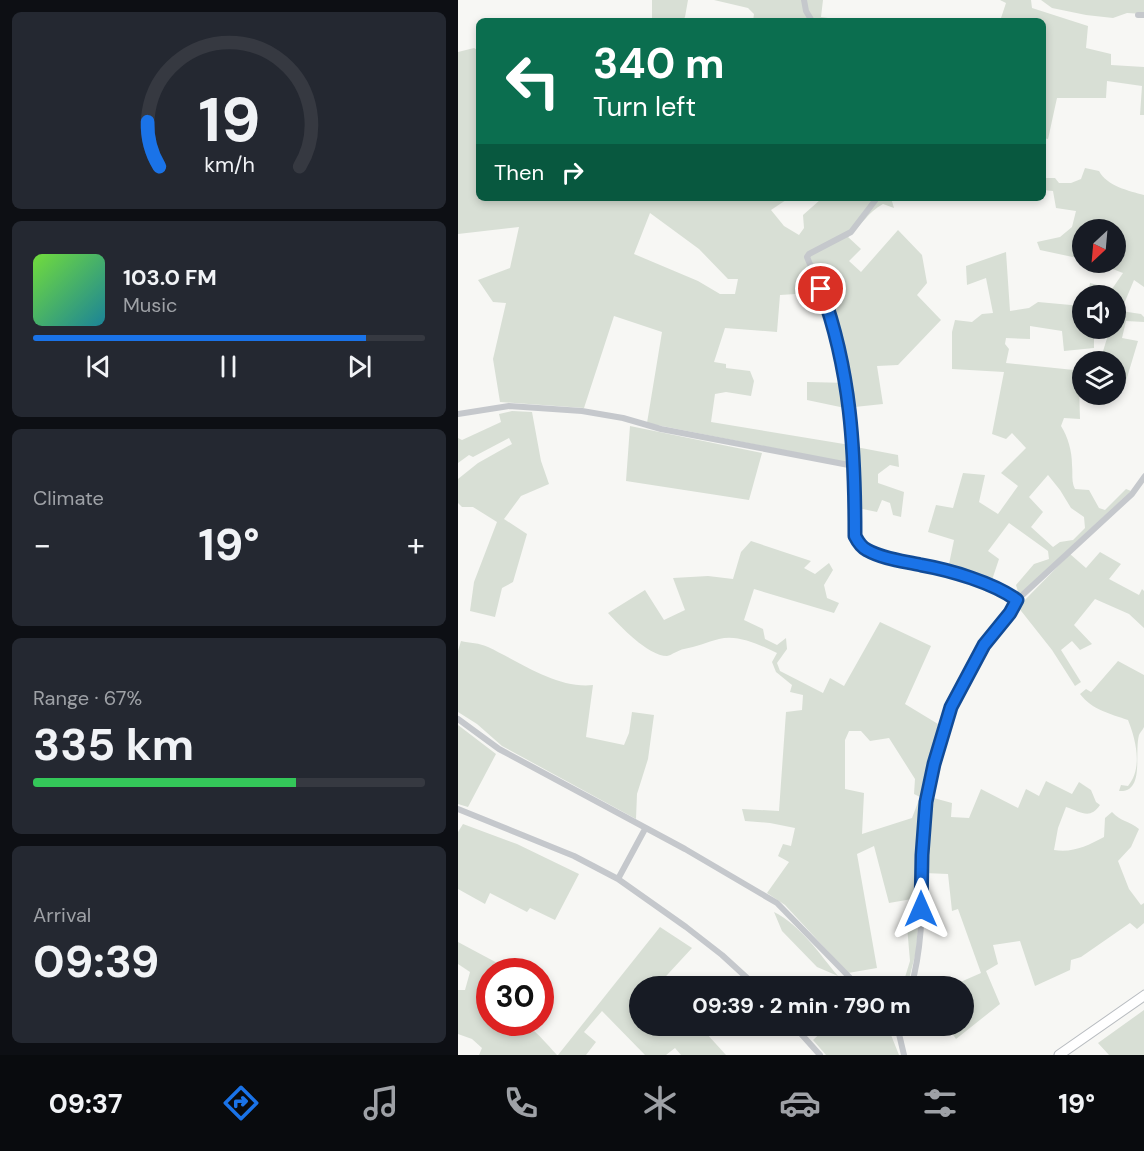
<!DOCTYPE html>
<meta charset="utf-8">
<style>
:root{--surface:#171b24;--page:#242831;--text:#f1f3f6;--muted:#9ea1a6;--line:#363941;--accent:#1a73e8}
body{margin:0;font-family:"DM Sans",sans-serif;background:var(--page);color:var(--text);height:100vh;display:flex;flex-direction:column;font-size:22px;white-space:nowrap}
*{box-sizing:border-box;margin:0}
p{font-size:20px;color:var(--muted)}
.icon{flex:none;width:33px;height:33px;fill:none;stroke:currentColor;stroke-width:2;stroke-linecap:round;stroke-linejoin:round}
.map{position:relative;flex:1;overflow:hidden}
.side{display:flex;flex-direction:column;gap:12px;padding:12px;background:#0d0f14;width:458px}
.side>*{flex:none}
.top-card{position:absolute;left:18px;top:18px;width:570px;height:183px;border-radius:9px;box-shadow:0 3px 9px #0003;background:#0b6e4f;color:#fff;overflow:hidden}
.needle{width:39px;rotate:206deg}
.fabs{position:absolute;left:614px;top:219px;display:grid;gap:12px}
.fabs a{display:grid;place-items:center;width:54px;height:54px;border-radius:50%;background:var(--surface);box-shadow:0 3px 9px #0003;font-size:30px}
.speed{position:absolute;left:18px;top:958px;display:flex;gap:12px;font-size:30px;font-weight:700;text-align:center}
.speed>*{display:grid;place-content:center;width:78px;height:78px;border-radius:50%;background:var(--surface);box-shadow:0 3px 9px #0003;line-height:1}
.speed .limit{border:9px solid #d22;background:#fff;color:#111}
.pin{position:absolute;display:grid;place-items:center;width:51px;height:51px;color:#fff;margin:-26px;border:3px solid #fff;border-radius:50%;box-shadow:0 2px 6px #0007}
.me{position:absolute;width:66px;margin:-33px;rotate:0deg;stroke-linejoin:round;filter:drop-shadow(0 0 4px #0008)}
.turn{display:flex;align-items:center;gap:21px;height:126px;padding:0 18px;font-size:27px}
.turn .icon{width:78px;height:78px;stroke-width:2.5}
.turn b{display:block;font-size:42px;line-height:51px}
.then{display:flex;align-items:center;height:57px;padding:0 18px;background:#0003;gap:12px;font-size:22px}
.big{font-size:45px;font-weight:700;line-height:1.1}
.side .tile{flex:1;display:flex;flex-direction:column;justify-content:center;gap:9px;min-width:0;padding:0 21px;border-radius:9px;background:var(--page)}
.side .dial{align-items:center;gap:0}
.dial svg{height:156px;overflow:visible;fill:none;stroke:var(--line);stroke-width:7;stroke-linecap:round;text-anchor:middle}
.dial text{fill:var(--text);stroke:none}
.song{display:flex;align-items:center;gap:18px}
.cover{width:72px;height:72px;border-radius:9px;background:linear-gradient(135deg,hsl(100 70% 55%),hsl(190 70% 35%))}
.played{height:6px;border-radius:3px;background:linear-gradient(90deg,var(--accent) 85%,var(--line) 85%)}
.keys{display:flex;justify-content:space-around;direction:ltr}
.heat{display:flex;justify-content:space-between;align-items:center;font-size:33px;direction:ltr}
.charge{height:9px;border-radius:4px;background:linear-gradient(90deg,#34c759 67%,var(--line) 0)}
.trip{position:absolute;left:171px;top:976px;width:345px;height:60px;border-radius:30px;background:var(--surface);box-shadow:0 3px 9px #0003;font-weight:700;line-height:60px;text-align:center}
.dock{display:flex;height:96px;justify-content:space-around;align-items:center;background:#090b0e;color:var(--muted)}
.dock .icon{width:42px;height:42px}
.dock .on{color:var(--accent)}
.dock b{font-size:27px;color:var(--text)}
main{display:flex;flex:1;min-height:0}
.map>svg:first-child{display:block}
.green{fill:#d8dfd5;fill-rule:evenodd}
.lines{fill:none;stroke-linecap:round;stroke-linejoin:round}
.primary-casing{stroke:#b8bcc0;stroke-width:11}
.street{stroke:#c5c8cc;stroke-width:6}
.primary{stroke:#fff;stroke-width:9}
.route-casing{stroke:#114b97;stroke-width:15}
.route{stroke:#1a73e8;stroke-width:10}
</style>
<main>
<section class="side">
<div class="tile dial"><svg viewBox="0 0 100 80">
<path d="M14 69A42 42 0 1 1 86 69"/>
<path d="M14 69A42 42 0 0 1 8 46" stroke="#1a73e8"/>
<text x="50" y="56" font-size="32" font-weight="700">19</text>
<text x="50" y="72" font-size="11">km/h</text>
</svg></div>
<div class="tile">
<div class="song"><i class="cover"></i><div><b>103.0 FM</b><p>Music</p></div></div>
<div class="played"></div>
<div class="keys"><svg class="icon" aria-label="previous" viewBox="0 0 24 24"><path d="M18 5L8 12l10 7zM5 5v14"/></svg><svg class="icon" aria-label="pause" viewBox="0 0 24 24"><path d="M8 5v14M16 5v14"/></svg><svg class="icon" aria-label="next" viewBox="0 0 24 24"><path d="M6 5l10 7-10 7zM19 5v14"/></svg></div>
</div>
<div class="tile"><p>Climate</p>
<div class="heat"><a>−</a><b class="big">19°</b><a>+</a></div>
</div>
<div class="tile"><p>Range · 67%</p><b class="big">335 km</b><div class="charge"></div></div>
<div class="tile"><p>Arrival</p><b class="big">09:39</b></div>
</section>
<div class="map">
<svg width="687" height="1055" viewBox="0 0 687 1055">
<rect width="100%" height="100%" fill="#f7f7f4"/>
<path class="green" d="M194 0H230L227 17 224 21H194Z
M256 0H365L363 17 391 21H295L296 14 290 8Z
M542 0H573L574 8 630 26 628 48 653 54V65L686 67V115H682L684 86 649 81 648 98H599L590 139 585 138V21H542L548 3Z
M583 0H686V14L669 13 655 18 628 15 594 8Z
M16 48 21 51V198H273L281 201 287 198H331L313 210 326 226 341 235 346 228 345 215 362 200 361 198H433L436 208 425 204C410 212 403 226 390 237L403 249 391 261 403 272 440 230 464 255 469 283 459 295 483 320 440 365 419 366 425 404 387 408 349 400V382L392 383 385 349 370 292 322 295 319 332 267 328 256 362 268 364V368L292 371 296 381 293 396 268 392 257 394 253 422 392 445 391 463 189 423 204 332 156 316 126 408 42 402 35 359 48 303 35 302 20 280 52 268 61 227 0 234V52ZM192 213 241 249 270 279H280L277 294H262L240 281 176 254Z
M627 168 641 171C649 186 671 191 686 195V287L676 280 663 311 683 314 686 317V322L668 321 664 338 680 341 665 391 657 389V362L642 361 650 335H636V348L606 351 604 331 572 326V339L548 338 547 344 551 349 548 363 616 370 624 367V386H621L622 419 606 418 603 426C610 437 614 451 614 465 615 474 613 481 617 489L631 490 641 508 647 510 668 489 673 491 561 595 558 585 576 564 591 559 590 551 551 523 530 551 541 559 533 583 490 569 496 540 470 532 478 505 495 508 505 473 527 475 521 502 540 514 560 486 543 473 568 448 554 433 548 439 534 434 546 372 494 369V332L497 320 514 322 524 314 535 313 528 278 509 285 508 266 548 252 552 311 571 308 580 302 624 306V328H657V296L630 295 632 283 654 289 665 273 639 263 657 262V230H624V259L582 250 579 242 602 237 614 227 618 211 598 208 595 191 585 190V178H597L601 183H613L623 179ZM590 475 602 490 613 508 626 517 627 528 615 540 602 542 595 547 573 527 585 512 571 497Z
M54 411 74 412 83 461 91 484 63 496 46 519 69 534 55 582 44 588 37 617 12 611 16 582 39 522 15 507H4L0 503V479L20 463 54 444 51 438 15 457 11 455 0 463V438L4 440 43 422 41 414Z
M172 426 304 453 291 500 168 481Z
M398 447 440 455 441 467 432 465 420 474V483L446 492 443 517 435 515 432 503 424 500 419 512 400 508 397 471Z
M293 541 353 561 346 568 357 574 371 563 375 570 366 585 369 598 381 603 376 613 296 589 286 620 305 629 307 639 319 645 328 638 329 649 319 663 322 671 365 693 372 678 386 686 422 622 473 646 447 704 480 724 467 785 461 840V915L458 952 449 987H444L452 961 449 926 454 899 431 903 416 846 399 854 419 968 390 973 327 905 309 893 331 862 320 856 325 844 333 846 337 828 312 823 287 821 284 809 321 811 328 712 344 710 345 695 332 692 334 685 318 672 314 662 319 653C302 645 280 634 261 639 249 642 238 647 226 649 220 650 214 655 209 656 190 656 161 625 150 613L187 590 206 620 227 610 215 578 250 576 275 579 283 552ZM391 731H403L412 741 431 738 457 779 456 794 462 797 454 818 404 834 406 793 387 789V740Z
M642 552 663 564 651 579 681 595 684 589 686 591V628L671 614 637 599 616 625 634 644 622 650 614 641 603 650 623 682 617 686 594 650 560 607 612 554 628 568Z
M3 641C11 643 22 643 30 647 62 662 99 689 135 685L128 737 166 745 171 733 174 712 196 715 190 759 179 794 178 819 44 746 19 724 0 712V651Z
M660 661 686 675C687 687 687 717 686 727 685 730 682 732 681 735 676 754 687 793 661 791L663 785 670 786C685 768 678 740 670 720 653 714 634 710 622 694L628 689 633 692Z
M0 725 38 754 10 807 0 804Z
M588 781 614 794 621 782 633 790 638 802 642 805C632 820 623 812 608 807L600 828 596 850C615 853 629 846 646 837L647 818 654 812C663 822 672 821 681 829L673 847 660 861 671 889 683 905 686 903V923L679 929 672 923 623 957 613 960 612 970 577 986 562 941 535 945 540 964 528 971 542 1004 498 1039 489 1026H506V987H491L523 973 500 909 494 911 490 874 466 873 467 832 472 797 494 803 493 817 511 818 523 789 560 808 568 789 581 796Z
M5 824 59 844 121 874 97 920 72 908 69 912 32 893 27 904 0 889V832Z
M316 912C342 925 361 953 380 976L359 967 324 931Z
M202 927 234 948 198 987H182V1026H227L232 1031 238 1026H253L248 1033 268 1055H223L217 1048 208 1055H187L144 1011 126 1032 138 1042 128 1055H100Z
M0 942 43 965 39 972H32V1023C73 1023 71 1024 99 1055H21L24 1048 14 1039 0 1034V990H7L12 972 0 964Z
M686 1010V1055H651L640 1043Z
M370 1026H425L433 1035 441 1055H368L355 1040Z"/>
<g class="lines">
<defs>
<path id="primary" d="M601 1055 687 995"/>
</defs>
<use href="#primary" class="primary-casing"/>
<path class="street" d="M346 0 348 11 354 21
M680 15H687
M419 198 393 232 351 254 349 257 370 308 385 364 396 466 397 536 400 543 407 550 506 576 543 590 559 600
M0 414 51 406 124 411 165 418 203 429 396 466
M0 719 41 749 227 849 319 903 401 987
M0 809 116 856 160 879 228 927 264 955 299 987
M160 879 187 829
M453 987C474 915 455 838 475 765 487 722 503 682 527 644 537 629 552 617 559 600L674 494 687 476
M336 1026 362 1055
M435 1026 441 1034 446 1055"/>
<use href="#primary" class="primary"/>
</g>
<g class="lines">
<defs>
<path id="route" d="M363 289C393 371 397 450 397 536 400 542 403 547 409 550 425 559 445 561 463 565 492 570 536 583 559 600L552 613 526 645 493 707 476 764 468 802 464 855 463 909"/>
</defs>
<use href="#route" class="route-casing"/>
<use href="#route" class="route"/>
</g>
</svg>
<div class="fabs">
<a><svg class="needle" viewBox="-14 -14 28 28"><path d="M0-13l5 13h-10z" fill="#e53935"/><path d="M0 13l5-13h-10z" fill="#9ea1a6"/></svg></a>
<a><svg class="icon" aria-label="sound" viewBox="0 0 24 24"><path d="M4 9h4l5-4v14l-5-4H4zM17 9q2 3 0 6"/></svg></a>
<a><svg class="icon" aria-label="layers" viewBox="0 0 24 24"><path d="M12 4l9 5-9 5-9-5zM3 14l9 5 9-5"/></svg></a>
</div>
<div class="speed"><div class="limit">30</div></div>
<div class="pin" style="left:363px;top:289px;background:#d93025"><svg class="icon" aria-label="arrive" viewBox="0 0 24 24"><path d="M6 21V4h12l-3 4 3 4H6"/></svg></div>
<svg class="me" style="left:463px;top:909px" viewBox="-20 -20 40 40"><path d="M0-17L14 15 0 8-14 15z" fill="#1a73e8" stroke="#fff" stroke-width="4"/></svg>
<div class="trip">09:39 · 2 min · 790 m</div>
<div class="top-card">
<div class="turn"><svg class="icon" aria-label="left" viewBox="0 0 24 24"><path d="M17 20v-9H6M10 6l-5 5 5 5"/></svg><div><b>340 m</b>Turn left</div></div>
<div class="then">Then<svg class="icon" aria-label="right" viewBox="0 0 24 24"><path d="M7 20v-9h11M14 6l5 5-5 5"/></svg></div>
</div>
</div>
</main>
<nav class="dock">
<b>09:37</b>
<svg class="icon on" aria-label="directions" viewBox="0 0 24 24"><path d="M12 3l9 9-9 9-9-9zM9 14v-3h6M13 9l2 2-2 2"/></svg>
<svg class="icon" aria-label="music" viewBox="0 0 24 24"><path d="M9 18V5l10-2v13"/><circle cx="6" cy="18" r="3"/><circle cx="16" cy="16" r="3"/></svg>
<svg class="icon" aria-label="phone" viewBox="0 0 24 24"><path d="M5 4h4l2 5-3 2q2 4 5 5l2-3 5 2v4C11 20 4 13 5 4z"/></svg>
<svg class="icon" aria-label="climate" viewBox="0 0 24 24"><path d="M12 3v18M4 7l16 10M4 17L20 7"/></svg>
<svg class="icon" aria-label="car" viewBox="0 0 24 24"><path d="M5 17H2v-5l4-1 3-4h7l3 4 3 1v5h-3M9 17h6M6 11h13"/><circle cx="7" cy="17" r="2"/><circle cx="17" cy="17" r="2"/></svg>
<svg class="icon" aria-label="filters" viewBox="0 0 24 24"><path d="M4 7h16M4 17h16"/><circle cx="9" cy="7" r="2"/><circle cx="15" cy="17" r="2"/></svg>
<b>19°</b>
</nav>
